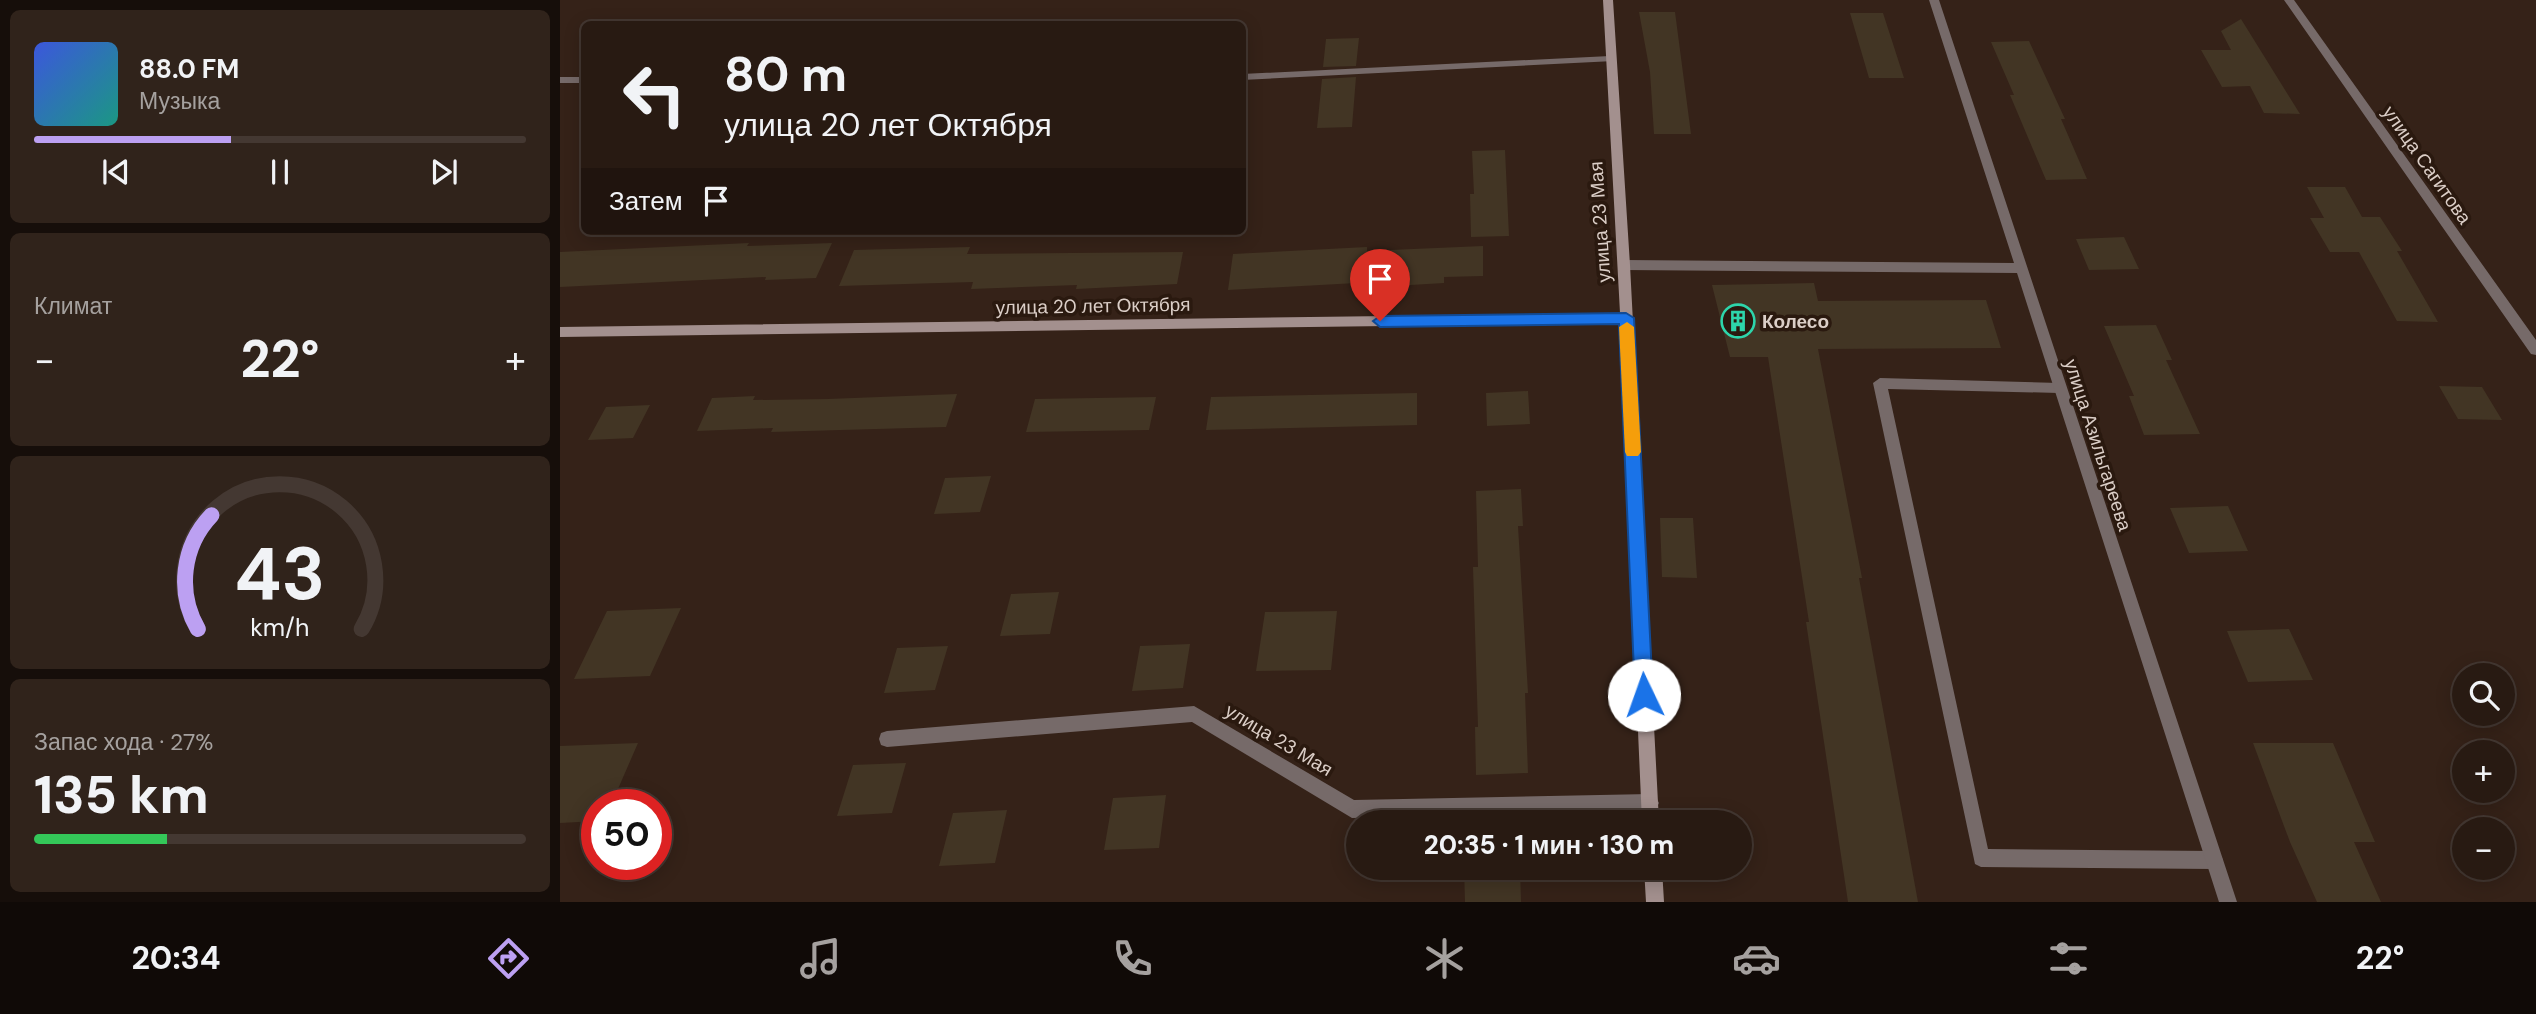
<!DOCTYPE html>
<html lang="ru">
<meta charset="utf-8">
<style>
:root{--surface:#281a12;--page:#30231b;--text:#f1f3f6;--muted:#a5a19f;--line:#443832;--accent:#bca0f2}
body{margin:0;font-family:"DM Sans",sans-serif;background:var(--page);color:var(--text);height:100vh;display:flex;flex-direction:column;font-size:26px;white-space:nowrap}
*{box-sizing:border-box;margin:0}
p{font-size:23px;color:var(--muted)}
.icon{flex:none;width:38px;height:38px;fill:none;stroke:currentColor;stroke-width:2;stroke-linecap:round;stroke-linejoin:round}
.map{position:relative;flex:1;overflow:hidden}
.side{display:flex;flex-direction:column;gap:10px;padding:10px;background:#160e0a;width:560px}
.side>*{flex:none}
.hud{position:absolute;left:21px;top:21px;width:665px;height:214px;border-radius:10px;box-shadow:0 4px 18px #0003,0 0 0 2px var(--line);background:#281a12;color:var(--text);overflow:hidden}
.fabs{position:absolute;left:1892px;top:663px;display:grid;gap:14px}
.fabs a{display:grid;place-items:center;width:63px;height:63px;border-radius:50%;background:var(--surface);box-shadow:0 4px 18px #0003,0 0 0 2px var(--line);font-size:35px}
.speed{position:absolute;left:21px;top:789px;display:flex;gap:14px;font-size:35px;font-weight:700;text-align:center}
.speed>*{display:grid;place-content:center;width:91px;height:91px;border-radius:50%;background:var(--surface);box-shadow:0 4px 18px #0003,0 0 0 2px var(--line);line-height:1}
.speed .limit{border:10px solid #d22;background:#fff;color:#111}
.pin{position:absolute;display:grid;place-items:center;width:60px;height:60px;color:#fff;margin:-72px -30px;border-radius:50% 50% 50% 0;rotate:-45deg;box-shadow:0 0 7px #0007}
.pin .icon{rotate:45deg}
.me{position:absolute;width:77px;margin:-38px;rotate:357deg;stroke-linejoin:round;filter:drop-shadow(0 0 5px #0008)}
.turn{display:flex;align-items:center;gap:24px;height:147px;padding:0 28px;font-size:32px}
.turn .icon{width:91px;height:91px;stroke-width:2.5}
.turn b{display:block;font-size:49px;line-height:60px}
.then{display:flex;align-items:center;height:66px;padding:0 28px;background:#0003;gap:14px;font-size:26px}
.big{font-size:52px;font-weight:800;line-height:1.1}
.side .widget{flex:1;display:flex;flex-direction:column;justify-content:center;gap:10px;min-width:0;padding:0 24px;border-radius:10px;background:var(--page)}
.side .dial{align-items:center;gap:0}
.dial svg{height:182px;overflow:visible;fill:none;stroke:var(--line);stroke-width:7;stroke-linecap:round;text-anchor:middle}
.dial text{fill:var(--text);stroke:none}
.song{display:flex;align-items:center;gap:21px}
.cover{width:84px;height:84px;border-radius:10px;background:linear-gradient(135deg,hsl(230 70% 55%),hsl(170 70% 35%))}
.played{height:7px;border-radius:4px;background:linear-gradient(90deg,var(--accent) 40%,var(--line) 40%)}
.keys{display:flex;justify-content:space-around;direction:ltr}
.heat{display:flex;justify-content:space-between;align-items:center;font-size:38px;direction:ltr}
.charge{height:10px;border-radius:5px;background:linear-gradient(90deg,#34c759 27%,var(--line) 0)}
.trip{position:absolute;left:786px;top:810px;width:406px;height:70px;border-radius:35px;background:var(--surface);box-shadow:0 4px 18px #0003,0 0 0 2px var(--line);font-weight:800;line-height:70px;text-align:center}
.tab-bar{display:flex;height:112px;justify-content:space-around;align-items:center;background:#100a07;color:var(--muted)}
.tab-bar .icon{width:49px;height:49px}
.tab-bar .on{color:var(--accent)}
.tab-bar b{font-size:32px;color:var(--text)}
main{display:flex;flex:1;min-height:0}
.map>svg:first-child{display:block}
.building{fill:#423524}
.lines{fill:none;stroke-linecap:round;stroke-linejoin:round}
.lane{fill:#766a69;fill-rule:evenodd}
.street{fill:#766a69;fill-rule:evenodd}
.secondary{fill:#a3908e;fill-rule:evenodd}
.route{fill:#1a73e8;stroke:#114b97;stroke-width:2}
.slow{fill:#f59e0b}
.labels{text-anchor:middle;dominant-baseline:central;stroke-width:7;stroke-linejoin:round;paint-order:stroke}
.street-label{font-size:19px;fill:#dbcec7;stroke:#2a190f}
.poi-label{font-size:19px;font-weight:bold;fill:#dbcec7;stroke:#2a190f;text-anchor:start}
</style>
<main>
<section class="side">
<div class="widget">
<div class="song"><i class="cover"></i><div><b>88.0 FM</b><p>Музыка</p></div></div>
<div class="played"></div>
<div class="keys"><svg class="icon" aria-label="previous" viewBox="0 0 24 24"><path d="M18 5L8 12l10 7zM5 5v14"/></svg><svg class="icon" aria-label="pause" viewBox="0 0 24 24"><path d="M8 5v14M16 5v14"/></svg><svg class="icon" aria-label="next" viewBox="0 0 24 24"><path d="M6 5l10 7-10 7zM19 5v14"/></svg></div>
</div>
<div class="widget"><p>Климат</p>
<div class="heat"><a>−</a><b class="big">22°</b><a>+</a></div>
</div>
<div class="widget dial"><svg viewBox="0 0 100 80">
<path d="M14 69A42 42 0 1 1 86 69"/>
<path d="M14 69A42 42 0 0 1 20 19" stroke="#bca0f2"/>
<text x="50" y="56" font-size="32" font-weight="700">43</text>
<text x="50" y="72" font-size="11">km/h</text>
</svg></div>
<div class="widget"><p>Запас хода · 27%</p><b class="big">135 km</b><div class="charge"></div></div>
</section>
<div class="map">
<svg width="1976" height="902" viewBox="0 0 1976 902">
<rect width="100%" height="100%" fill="#352218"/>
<path class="building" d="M1079 12H1115L1131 134H1094L1090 72Z
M1290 13H1323L1344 78H1309Z
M1681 19 1740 114 1704 113 1690 86 1662 87 1641 50H1671L1661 31Z
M799 38 796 66 763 67 766 39Z
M1469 41 1505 119H1501L1527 179 1486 180 1450 95H1454L1431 42Z
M796 77 792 127 757 128 762 79Z
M945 150 949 236 911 237 910 194H914L912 151Z
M1747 187H1785L1802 217H1820L1842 251H1837L1878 322 1837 321 1799 252H1770L1750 218H1764Z
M1564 237 1579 269 1529 270 1516 239Z
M189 243 187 246 272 243 256 278 205 280 206 277 0 287V252Z
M923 246V276L884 277V283L833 286V281L668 290 673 254 807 247V251Z
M410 247 407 254 623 252 617 284 516 289 517 285 411 289 413 282 279 286 294 250Z
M1254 283 1258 301 1426 300 1441 348 1258 349 1302 578H1299L1358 902H1288L1246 622H1249L1208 357H1170L1152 285Z
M1596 325 1612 360H1606L1640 434 1584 435 1569 396H1574L1544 326Z
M1879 386 1922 387 1942 420 1898 419Z
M968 391 970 424 927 426 926 393Z
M857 393V425L646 430 651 397Z
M397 394 386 427 211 432 213 428 137 431 152 398 195 396 193 400 268 399Z
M596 397 589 430 466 432 475 399Z
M90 405 73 438 28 440 46 407Z
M431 476 420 512 374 514 385 478Z
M961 489 963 526H958L968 693H965L968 773 916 775 915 727H918L913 567H918L916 491Z
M1668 506 1688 551 1629 553 1610 508Z
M1100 518H1133L1137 578 1102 577Z
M499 592 490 634 440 636 451 594Z
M121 608 90 676 14 679 47 611Z
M777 611 771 670 696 671 705 612Z
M1729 629 1753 680 1688 682 1667 631Z
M630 644 623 688 572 691 580 646Z
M388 646 375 690 324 693 337 648Z
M78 743 51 805H37V821L0 823V746Z
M1693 743H1773L1815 842H1794L1821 902H1757L1730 842Z
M346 763 332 813 277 816 293 765Z
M606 795 599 848 544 850 553 798Z
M447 810 435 863 379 866 393 813Z
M904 868H960L961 902H905Z"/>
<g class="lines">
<path class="lane" d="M1320 378 1499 383 1506 388 1499 393 1328 389 1428 849 1654 851 1660 854 1663 860 1660 866 1654 869 1421 867 1415 864 1313 383Z"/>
<path class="street" d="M1369 0H1379L1677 902H1659L1457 273 1064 270 1058 265 1064 260 1454 263Z
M1724 0H1734L1976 340V355L1971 354Z
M1050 56 1055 59 1054 61 682 80V74Z
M0 77H24V83H0Z
M634 706 794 800 1090 794 1096 797 1099 803 1096 809 1090 812 792 818 632 722 327 747 321 745 319 739 321 733 327 731Z"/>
<path class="secondary" d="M1043 0H1053L1070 265 1099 822H1082L1060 323 0 337V327L1060 313Z
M1084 868H1102L1104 902H1086Z"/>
</g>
<path class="route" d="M1066 313 1074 318 1093 695 1091 701 1084 704 1078 701 1075 695 1059 324 820 327 813 321 820 316Z"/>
<path class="slow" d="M1067 322 1074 327 1081 452 1078 456H1067L1065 452 1059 327Z"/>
<defs>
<symbol id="building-ring" viewBox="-11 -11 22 22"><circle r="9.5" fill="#2a190f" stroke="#2dd5ab" stroke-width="1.5"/><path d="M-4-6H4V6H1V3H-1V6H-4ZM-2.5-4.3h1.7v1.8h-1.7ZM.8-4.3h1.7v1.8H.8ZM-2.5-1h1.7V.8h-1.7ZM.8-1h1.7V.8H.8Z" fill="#2dd5ab"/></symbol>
</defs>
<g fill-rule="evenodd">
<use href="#building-ring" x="1159" y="302" width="38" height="38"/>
</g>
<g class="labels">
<g class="street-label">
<text transform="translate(1867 165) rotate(55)">улица Сагитова</text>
<text transform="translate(1040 222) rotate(-94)">улица 23 Мая</text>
<text transform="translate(533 306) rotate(-1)">улица 20 лет Октября</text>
<text transform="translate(1538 445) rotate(72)">улица Азильгареева</text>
<text transform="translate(719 740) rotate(31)">улица 23 Мая</text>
</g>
<g class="poi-label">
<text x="1202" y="321">Колесо</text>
</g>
</g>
</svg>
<div class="fabs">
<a><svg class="icon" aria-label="search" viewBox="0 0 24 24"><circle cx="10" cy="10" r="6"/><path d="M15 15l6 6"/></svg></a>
<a>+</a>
<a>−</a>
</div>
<div class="speed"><div class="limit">50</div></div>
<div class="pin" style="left:820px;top:321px;background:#d93025"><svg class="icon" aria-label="arrive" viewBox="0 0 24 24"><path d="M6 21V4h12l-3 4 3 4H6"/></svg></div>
<svg class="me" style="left:1084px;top:695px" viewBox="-20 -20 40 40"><circle r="19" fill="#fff"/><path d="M0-13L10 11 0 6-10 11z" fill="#1a73e8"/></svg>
<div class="trip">20:35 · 1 мин · 130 m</div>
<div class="hud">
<div class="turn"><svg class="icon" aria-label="left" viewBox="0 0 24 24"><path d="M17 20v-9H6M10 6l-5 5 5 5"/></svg><div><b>80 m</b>улица 20 лет Октября</div></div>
<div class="then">Затем<svg class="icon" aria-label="arrive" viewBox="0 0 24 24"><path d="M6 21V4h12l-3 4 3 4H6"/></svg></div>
</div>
</div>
</main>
<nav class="tab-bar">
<b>20:34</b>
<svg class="icon on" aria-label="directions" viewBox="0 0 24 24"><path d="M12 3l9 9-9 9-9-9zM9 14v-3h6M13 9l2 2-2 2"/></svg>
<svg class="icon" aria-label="music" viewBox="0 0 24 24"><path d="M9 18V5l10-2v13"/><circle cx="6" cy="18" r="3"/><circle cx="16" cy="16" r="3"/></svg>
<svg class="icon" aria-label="phone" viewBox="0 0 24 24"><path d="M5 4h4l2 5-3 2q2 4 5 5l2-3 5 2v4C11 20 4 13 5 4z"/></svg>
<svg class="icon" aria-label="climate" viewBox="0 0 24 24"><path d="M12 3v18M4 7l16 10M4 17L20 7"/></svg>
<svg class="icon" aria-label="car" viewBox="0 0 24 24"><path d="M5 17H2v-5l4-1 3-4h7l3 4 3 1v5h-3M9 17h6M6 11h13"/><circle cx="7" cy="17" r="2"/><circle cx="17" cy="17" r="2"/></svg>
<svg class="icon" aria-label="filters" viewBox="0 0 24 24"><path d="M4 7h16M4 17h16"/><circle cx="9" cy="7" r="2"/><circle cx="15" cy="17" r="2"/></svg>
<b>22°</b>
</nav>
